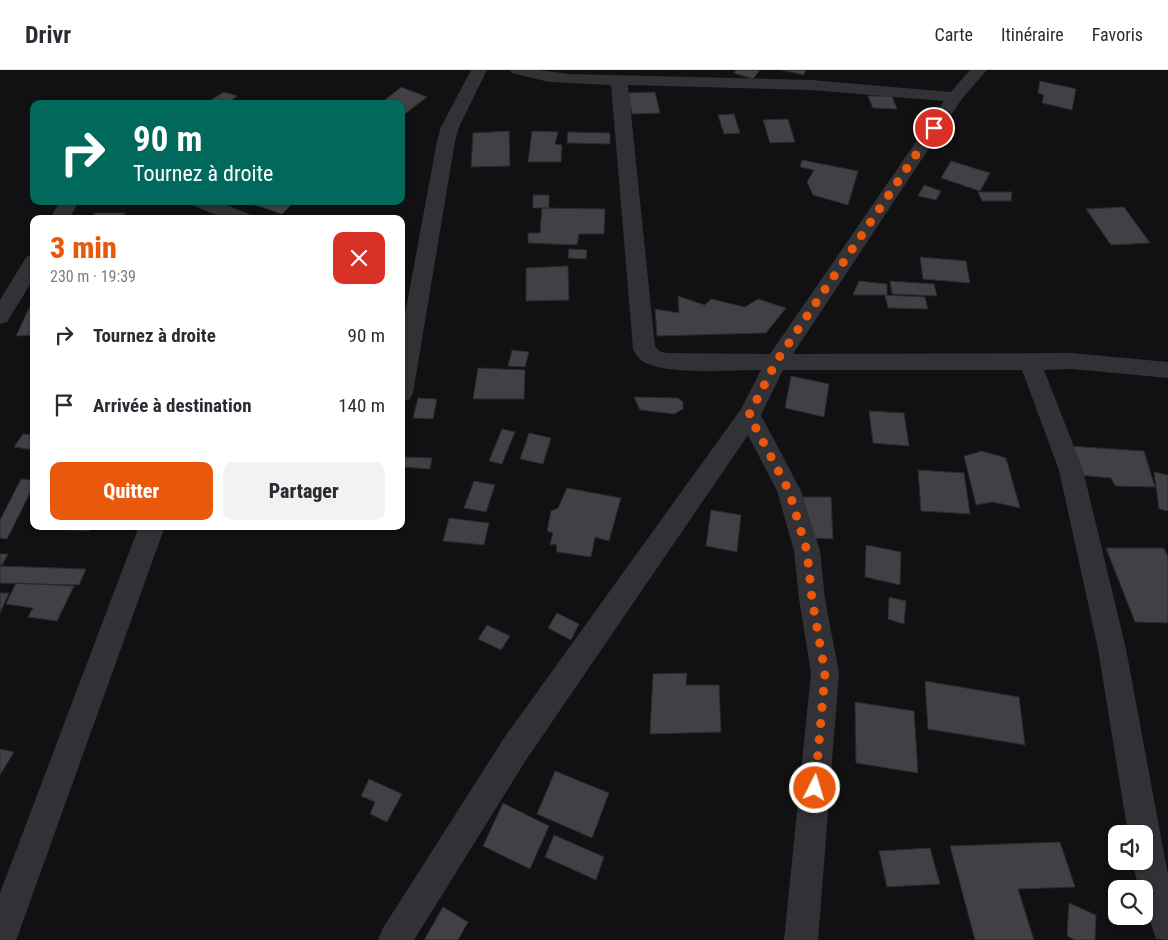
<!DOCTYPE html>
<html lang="fr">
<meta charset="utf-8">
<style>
:root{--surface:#fff;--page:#f2f2f3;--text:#2b2b33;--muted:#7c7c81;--line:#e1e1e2;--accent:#ea580c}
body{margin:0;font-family:"Roboto Condensed",sans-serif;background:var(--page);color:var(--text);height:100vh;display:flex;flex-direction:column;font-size:19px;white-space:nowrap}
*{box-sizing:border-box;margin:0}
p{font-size:16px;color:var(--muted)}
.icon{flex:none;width:28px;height:28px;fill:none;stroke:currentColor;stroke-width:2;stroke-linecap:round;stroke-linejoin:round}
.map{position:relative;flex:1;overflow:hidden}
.panel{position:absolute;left:30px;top:145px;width:375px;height:315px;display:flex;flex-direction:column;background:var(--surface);border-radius:10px;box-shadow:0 1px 4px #0004}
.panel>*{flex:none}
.hud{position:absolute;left:30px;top:30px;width:375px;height:105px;border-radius:10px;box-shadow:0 1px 4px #0004;background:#00695c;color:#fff;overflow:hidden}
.buttons{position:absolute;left:1108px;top:755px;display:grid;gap:10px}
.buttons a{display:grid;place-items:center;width:45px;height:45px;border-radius:10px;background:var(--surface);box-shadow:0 1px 4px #0004;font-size:25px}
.pin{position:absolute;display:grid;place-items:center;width:42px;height:42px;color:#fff;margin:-21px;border:2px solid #fff;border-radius:50%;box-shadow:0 1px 5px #0007}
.me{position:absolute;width:55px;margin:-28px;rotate:5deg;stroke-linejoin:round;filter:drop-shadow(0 0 4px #0008)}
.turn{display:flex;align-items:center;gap:18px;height:105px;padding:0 20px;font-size:22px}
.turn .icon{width:65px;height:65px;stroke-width:2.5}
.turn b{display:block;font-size:35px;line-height:42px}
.round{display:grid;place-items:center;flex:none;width:52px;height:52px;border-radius:10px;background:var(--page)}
.overview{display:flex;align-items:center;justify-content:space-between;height:85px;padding:0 20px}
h1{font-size:30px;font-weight:800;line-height:38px;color:var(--accent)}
.cta{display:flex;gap:10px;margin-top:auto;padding:10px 20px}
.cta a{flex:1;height:58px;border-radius:10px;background:var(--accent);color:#fff;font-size:20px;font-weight:800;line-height:58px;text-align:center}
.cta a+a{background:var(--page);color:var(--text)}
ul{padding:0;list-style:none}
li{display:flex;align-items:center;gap:15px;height:70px;padding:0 20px}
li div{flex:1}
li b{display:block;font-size:19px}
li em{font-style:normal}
header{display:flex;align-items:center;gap:30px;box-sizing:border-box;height:70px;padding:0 25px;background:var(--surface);border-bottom:1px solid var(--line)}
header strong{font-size:24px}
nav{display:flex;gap:28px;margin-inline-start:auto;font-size:18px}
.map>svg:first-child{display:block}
</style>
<header>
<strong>Drivr</strong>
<nav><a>Carte</a><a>Itinéraire</a><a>Favoris</a></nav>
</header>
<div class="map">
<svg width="1168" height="870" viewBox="0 0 1168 870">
<rect width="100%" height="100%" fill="#111012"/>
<!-- building -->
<path fill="#404045" stroke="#2b2b2e" d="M736,0H760L753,9L734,3Z
M781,0H806L804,5Z
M1040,11L1076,19L1072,40L1042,33L1044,25L1038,23Z
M401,17L427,27L401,47V34H380Z
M224,22L237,26L227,34L211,30Z
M655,22L660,43L632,44L628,23Z
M868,26H892L897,39L873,38Z
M734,44L740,63L724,64L718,45Z
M788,49L795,72L770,73L763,50Z
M509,61L510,96L471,97L473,63Z
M532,61L558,62L555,74L562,75L561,92H528Z
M568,62L610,63V74L567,73Z
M802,90L858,101L848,135L813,125L807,112L814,100L800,97Z
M951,91L990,103L980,121L941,108Z
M924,115L941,121L936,130L918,126Z
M978,122H1012L1011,131H982Z
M533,125H549V138H533Z
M243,131H295L282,144Z
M1124,137L1150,173L1111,175L1086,139Z
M542,138L605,139L604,164H579L577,175L528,173V163H540Z
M95,143H125L122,149H91Z
M569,179L587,180L586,189L568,188Z
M920,187L966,191L970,213L923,209Z
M568,196L569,230L526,231V198Z
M859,211L887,214V225H853Z
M890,211L934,214L937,226L892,224Z
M885,225L925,227L928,239L888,238Z
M678,226L705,235L711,229L745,237L758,229L786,238L766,263L657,266L655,239L679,243Z
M30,236H34V265L16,266Z
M512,280L529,282L525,297L508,296Z
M478,298L525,300L524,329H473Z
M791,306L829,314L824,347L785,338Z
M634,327L678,328L683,332V339L674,344L640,340Z
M418,328L437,329L433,349L413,348Z
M869,341L904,343L909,376L873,373Z
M502,359L515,362L502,394L489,391Z
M529,363L551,368L543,394L520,389Z
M23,364L34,365V380L14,377Z
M1067,376L1144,381L1155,417L1115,416L1111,408L1066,404Z
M982,381L1006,388L1020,438L993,432L976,435L964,386Z
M405,387L432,388L430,399L403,397Z
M918,400L964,403L970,444L921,441Z
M1154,402L1168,405V441L1159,439Z
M21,409L34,410V415L7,469L0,468V450Z
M474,411L495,415L486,442L464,438Z
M567,418L621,428L609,471L595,467L591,487L557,482L556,474L550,475L553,463L547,461L551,441L558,438Z
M796,427H831L833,469L795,467Z
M711,440L741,445L737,482L706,476Z
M449,448L489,453L484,475L443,471Z
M49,456H91L89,461L48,459Z
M866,475L901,482L900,515L865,507Z
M1106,478H1164L1168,487V553L1135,552Z
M0,484H8L2,495H0Z
M0,496L86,499L79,515L0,513Z
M16,513L74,516L57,551L28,547L33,538L6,534Z
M0,523H9L0,543Z
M889,527L906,531L904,554L888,549Z
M557,543L579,554L571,570L548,558Z
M487,555L510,566L501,580L478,569Z
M687,603L686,615H719L721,662L650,664L653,604Z
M925,611L1019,627L1025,675L928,659Z
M855,632L914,641L918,703L856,693Z
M0,679L14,682L0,705Z
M555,701L609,723L592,768L537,744Z
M369,709L402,724L387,752L370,744L375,732L361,726Z
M503,733L549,756L530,799L483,776Z
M554,765L604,787L596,810L545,787Z
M1060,772L1075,817L1018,819L1034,870H975L950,776Z
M930,778L940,814L887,817L879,781Z
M1069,833L1096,845L1095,870H1075L1067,866Z
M443,837L468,852L458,870H424Z"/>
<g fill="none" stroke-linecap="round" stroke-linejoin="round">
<!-- street -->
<path fill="#323236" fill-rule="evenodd" d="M471,0H487L459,57L455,71L413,323L410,329L402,332L401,266L437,71L441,57Z
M510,0H539L570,4L811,10L951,22L970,0H987L961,30L793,284L1072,283L1168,292V308L1072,299L1044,300L1083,400L1126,579L1168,805V870L1156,869L1144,833V819H1139L1132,791H1144V764H1128L1098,579L1059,400L1022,300H783L761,345L801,421L820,481L825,529L839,603L818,870H784L811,603L799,529L794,481L777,421L748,365L526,690L414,870H378L383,858L504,668L741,339L761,300C731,300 671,305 646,293C640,291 636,284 633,279L611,15L549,12L512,3ZM628,15L811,20L944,31L770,284L667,283L659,281L655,276Z
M60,131H79L69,149H50Z
M190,131H217L251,145L253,149H226L192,135Z
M34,184V208L7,252L0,254V230L27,186Z
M139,456H165L17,868L16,870H0V823Z"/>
</g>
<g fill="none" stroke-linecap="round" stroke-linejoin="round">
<!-- route -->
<path stroke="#ea580c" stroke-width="9" stroke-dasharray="0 16.2" d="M815,718L825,603L812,529L807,481L789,421L749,345L776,292L934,58"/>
</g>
</svg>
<div class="buttons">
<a><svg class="icon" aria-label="sound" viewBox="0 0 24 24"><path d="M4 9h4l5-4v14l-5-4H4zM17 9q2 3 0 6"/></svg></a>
<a><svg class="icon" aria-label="search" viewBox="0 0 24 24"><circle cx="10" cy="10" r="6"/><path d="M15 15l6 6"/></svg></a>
</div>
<div class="pin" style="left:934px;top:58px;background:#d93025"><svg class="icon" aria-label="arrive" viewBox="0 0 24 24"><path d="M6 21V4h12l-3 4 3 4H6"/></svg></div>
<svg class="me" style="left:815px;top:718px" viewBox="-20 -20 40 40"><circle r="17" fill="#ea580c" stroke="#fff" stroke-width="3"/><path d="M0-11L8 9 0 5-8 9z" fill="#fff"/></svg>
<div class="hud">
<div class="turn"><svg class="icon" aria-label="right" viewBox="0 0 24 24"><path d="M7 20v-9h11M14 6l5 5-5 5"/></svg><div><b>90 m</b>Tournez à droite</div></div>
</div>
<section class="panel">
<div class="overview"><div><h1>3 min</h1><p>230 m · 19:39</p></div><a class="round" style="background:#d93025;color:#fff"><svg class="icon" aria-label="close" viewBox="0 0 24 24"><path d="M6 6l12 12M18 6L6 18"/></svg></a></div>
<ul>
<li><svg class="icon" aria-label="right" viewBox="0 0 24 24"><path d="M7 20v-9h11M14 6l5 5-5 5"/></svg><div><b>Tournez à droite</b></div><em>90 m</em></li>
<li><svg class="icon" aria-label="arrive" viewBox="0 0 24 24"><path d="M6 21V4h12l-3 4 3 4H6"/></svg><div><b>Arrivée à destination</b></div><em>140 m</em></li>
</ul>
<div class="cta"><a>Quitter</a><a>Partager</a></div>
</section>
</div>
